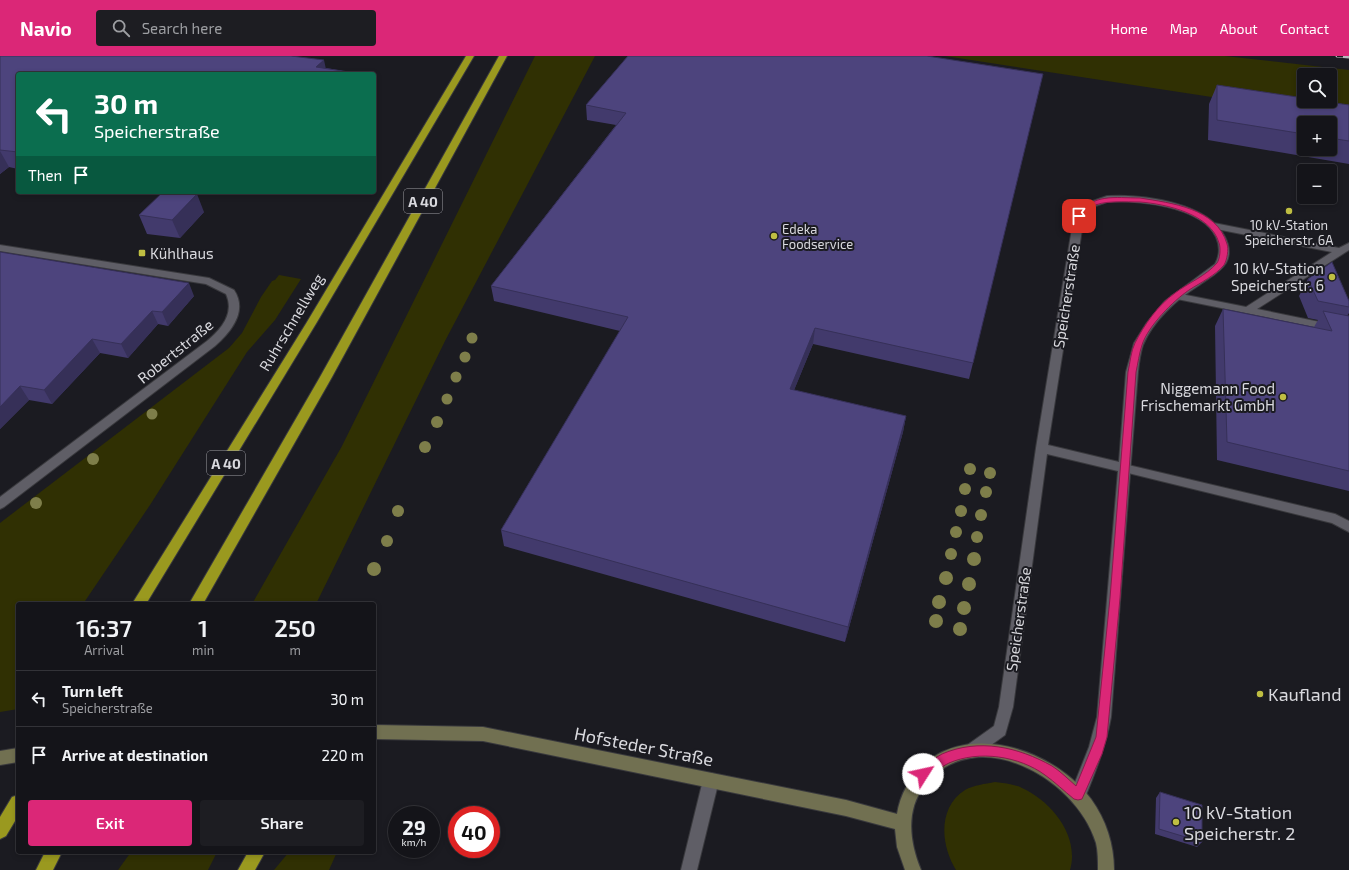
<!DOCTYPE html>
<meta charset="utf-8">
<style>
:root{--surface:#141419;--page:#1d1d22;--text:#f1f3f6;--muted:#9d9ea2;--line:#333338;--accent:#db2777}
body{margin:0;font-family:"Exo 2",sans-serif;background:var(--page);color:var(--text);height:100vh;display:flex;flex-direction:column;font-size:15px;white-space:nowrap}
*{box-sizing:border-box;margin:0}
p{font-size:13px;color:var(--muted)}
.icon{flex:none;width:22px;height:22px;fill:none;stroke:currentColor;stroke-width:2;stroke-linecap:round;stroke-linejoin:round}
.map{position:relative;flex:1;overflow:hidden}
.sheet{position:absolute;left:16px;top:546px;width:360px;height:252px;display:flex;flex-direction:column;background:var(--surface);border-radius:4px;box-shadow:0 2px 6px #0003,0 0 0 1px var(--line)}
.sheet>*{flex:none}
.top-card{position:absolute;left:16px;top:16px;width:360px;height:122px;border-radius:4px;box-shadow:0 2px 6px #0003,0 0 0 1px var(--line);background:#0b6e4f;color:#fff;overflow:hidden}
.tools{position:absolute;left:1297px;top:12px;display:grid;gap:8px}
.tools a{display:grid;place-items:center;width:40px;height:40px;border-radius:4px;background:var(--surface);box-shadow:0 2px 6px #0003,0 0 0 1px var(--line);font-size:20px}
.speed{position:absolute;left:388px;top:750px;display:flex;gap:8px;font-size:20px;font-weight:700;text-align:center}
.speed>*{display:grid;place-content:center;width:52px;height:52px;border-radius:50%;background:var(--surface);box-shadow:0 2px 6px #0003,0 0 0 1px var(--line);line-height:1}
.speed small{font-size:10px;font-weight:400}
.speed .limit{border:6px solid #d22;background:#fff;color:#111}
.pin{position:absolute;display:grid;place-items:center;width:34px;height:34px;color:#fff;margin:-17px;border-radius:8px;box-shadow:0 2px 6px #0006}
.me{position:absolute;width:44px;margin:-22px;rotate:55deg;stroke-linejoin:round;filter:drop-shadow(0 0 3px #0008)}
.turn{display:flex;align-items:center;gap:14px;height:84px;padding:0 12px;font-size:18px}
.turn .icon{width:52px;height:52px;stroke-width:2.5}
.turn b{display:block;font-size:28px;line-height:34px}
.then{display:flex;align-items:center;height:38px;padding:0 12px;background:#0003;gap:8px;font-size:15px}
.eta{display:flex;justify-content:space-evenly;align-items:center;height:68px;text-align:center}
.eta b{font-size:24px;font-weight:600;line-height:28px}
.primary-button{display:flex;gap:8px;margin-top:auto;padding:8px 12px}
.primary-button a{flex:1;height:46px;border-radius:4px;background:var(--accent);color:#fff;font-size:16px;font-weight:600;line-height:46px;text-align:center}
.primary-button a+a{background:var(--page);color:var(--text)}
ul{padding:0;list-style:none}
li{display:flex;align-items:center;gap:12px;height:56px;padding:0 12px;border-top:1px solid var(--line)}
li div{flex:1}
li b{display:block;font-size:15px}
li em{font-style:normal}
header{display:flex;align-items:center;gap:24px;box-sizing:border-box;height:56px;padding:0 20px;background:var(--accent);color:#fff}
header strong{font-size:19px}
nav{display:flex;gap:22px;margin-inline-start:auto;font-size:14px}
.search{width:280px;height:36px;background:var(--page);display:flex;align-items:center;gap:10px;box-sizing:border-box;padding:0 14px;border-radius:4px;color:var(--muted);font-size:15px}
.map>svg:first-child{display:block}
</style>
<header>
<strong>Navio</strong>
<div class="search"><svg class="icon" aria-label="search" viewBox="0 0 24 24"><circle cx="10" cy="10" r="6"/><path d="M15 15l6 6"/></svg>Search here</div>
<nav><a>Home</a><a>Map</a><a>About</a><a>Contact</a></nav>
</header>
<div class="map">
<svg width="1349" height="814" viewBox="0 0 1349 814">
<rect width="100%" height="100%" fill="#1b1b21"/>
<!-- green -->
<path fill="#303003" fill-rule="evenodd" d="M535,0H595L445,285L316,548H252L342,390Z
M945,0H1225L1349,14V62ZM1304,19H1330V45H1304Z
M279,219L301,223L275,264L247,296L150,449L83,548H18V653L0,656V467L229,292L242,277L261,241L272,225L275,224Z
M995,726C1004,727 1014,728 1022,732C1051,745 1080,780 1070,814H956C941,790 937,752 965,734C974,729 985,728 995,726Z
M131,796H217L208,814H118Z
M289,796H337L329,814H274Z"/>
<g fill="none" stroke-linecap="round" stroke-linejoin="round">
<defs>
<path id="lane" d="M1214,167L1339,192L1349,187V194L1257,253L1349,272V278L1172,242L1171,240L1176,237L1246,251L1332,196L1211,172L1209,170Z
M1124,408L1335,458L1349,465V476L1332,467L1120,415L1118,412L1120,409Z
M711,717L716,719L719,724L697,814H681L703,724L706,719Z"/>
<path id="street" d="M1107,140C1142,138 1208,146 1225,181C1229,189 1231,198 1226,207C1220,217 1207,223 1198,230C1176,244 1153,265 1143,289C1140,298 1139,307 1138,316L1111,661C1106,690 1095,717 1084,744L1078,746L1072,744L1070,739L1089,691L1097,661L1118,415L1047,398L1013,651L1005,679L976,700L971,702L966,700L963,695L966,690L994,670L999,651L1036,392L1074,160L1087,147ZM1107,146C1138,144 1201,150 1216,181C1220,190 1220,199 1215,208L1165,245L1146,268L1134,287L1126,316L1119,406L1048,389L1084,161L1093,151Z
M0,189L209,222L234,234C248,255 231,276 215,290L4,451L0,453V441L207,285C221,273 235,258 226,238L206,228L0,195Z"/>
<path id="secondary" d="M374,669L483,671L846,744L897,758C900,739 910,721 924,708C973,665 1056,696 1091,743C1106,764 1114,788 1114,814H1098C1098,805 1098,795 1096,787C1076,721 975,665 924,730C905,756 910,787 921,814H905L897,791L895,773L846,760L483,685L374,683Z
M18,692V706L0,709V695Z"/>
<path id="highway" d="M466,0H474L317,266L146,548H132L307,266Z
M499,0H507L332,321L203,548H189L320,321Z
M18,739V760L6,780L0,783V761L12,741Z
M45,796H62L53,814H36Z
M248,796H265L255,814H238Z"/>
</defs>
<!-- lane casing -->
<use href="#lane" stroke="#39393d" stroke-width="2"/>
<!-- street casing -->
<use href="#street" stroke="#39393d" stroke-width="2"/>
<!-- secondary casing -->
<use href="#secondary" stroke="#39393d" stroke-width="2"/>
<!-- highway casing -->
<use href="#highway" stroke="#39393d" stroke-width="2"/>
<!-- lane -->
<use href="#lane" fill="#5f5e66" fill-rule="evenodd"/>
<!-- street -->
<use href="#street" fill="#5f5e66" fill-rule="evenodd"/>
<!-- secondary -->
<use href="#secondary" fill="#717051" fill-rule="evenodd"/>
<!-- highway -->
<use href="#highway" fill="#9a991f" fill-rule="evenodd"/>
<defs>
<path id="rail" d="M1337,0L1349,1"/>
</defs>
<!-- rail casing -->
<use href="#rail" stroke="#b8b8bd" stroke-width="3"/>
<!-- rail -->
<use href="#rail" stroke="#1b1b21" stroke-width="2" stroke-dasharray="6" stroke-linecap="butt"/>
</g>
<!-- trees -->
<g fill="#7e7e4a">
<circle cx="472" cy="282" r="5.5"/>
<circle cx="465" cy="301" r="5.5"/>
<circle cx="456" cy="321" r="5.5"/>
<circle cx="447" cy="343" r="5.5"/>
<circle cx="152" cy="358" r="5.5"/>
<circle cx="437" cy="366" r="6"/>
<circle cx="425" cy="391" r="6"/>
<circle cx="93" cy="403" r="6"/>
<circle cx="970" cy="413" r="6"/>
<circle cx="990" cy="417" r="6"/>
<circle cx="965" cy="433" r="6"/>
<circle cx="986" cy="436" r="6"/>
<circle cx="36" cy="447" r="6"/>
<circle cx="398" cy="455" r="6"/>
<circle cx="961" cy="455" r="6"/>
<circle cx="981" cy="459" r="6"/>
<circle cx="956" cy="476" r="6"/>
<circle cx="977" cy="481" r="6"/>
<circle cx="387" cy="485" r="6"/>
<circle cx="951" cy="498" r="6"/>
<circle cx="974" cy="503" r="7"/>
<circle cx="374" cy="513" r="7"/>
<circle cx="946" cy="522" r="7"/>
<circle cx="969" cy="528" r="7"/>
<circle cx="939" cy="546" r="7"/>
<circle cx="964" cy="552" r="7"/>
<circle cx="936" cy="565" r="7"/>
<circle cx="960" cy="573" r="7"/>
</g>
<!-- wall -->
<path fill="#423a6c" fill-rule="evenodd" d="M0,0L326,12L349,16L350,18H18V113L9,111L0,118Z
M628,0L973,307L969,323L813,288L794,334L906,360L903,376L845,586L504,490L501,474L620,275L494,245L491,230L616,69L587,64L586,49Z
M1217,29L1349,49V108L1208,84L1209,48ZM1304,67H1330V93H1304Z
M204,156L180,182L147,178L139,159Z
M0,196L194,240L168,270L158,268L128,302L100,297L52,348L29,344L0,373Z
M1308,223L1349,245V257L1347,260H1349V435L1217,404L1215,270L1223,253L1314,271L1318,264L1308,262L1299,240Z
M1160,736L1202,786L1197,791L1155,778L1156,742Z"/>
<!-- shaded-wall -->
<path fill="#363058" d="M324,4L327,18L316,11Z
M0,95L9,111L0,118Z
M197,138L204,156L180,182L172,164Z
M189,227L194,240L168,270L162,256Z
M152,255L158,268L128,302L121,288Z
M815,272L813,288L788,349L790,333Z
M92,283L100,297L52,348L44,334Z
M20,330L29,344L0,373V351Z
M906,360L903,376L845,586L848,571Z"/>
<!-- building -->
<path fill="#4d447d" stroke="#363058" d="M0,0H291L324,4L316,11L349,16L347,18H18V96L0,94Z
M628,0H927L1043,18L973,307L815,272L790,333L906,360L848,571L501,474L628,261L491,230L626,57L586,49Z
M1217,29L1304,42V45H1322L1349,49V85L1330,82V67H1304V78L1217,64Z
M163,136H182L197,138L172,164L139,159Z
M0,196L189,227L162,256L152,255L121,288L92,283L44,334L20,330L0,351Z
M1332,206L1349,245V251L1318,245L1308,223Z
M1223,253L1332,275L1323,255L1349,260V415L1227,386Z
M1160,736L1202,749V786L1159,773Z"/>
<!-- route -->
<path fill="#db2777" stroke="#8e194d" d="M1140,142C1171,147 1217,152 1227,188C1229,193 1227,204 1224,209C1216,219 1200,227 1189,234C1173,245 1148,270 1142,289C1139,298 1138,307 1136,316L1120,542L1107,681L1102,698L1082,743L1078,744L1074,743C1064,735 1055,726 1045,719C1019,700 979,694 949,707C940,711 933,720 923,723L919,722L918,718L919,714C927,709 934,702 942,698C979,682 1018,691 1052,710C1060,715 1068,723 1076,730L1096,681L1110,542L1128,316C1130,307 1131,295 1135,287C1144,269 1158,249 1175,237C1188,227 1206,220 1217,207C1220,203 1221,192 1219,187C1211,158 1166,148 1140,146C1128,146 1101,144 1092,151C1088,154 1085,158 1081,162H1076L1075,160C1094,137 1114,142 1140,142Z"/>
<!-- markers -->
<g fill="#bfbe42" stroke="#1b1b21" stroke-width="1.5">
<circle cx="1289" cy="155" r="4"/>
<circle cx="774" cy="180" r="4"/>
<rect x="138" y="193" width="8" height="8" rx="2"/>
<circle cx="1332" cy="221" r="4"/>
<circle cx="1283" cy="341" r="4"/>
<circle cx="1260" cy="638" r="4"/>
<circle cx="1176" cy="766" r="4"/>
</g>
<g text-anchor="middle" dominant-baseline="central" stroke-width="4" stroke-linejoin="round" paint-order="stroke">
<!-- far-poi labels -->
<g font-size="13" fill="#d9d9de" stroke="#1b1b21">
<text x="1289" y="169">10 kV-Station<tspan x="1289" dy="15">Speicherstr. 6A</tspan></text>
<text x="782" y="173" text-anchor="start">Edeka<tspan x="782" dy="15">Foodservice</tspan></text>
</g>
<!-- shield labels -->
<g fill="#1b1b21" stroke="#a0a0a5" stroke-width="1">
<rect x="404" y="133" width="38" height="24" rx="3"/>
<rect x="207" y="395" width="38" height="24" rx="3"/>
</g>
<g font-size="14" font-weight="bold" fill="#d9d9de">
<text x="423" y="145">A 40</text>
<text x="226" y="407">A 40</text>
</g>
<!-- poi labels -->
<g font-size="15" fill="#d9d9de" stroke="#1b1b21" text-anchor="end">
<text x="150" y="197" text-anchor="start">Kühlhaus</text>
<text x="1324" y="212">10 kV-Station<tspan x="1324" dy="17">Speicherstr. 6</tspan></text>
<text x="1275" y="332">Niggemann Food<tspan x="1275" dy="17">Frischemarkt GmbH</tspan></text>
</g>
<!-- street labels -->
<g font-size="15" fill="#d9d9de" stroke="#1b1b21">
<text transform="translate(1066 240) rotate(-81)">Speicherstraße</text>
<text transform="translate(291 266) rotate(-59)">Ruhrschnellweg</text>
<text transform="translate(175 295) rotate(-39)">Robertstraße</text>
<text transform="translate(1018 563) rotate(-82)">Speicherstraße</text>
</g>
<!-- near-poi labels -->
<g font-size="18" fill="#d9d9de" stroke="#1b1b21" text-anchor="start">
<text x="1268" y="638">Kaufland</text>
<text x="1184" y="756">10 kV-Station<tspan x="1184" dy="21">Speicherstr. 2</tspan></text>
</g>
<!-- near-street labels -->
<g font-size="18" fill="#d9d9de" stroke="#1b1b21">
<text transform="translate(644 690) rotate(11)">Hofsteder Straße</text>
</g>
</g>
</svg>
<div class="tools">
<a><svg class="icon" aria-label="search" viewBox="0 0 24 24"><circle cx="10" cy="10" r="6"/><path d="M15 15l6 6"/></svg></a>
<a>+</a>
<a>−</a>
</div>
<div class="speed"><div>29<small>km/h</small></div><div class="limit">40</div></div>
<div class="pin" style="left:1079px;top:160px;background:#d93025"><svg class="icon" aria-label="arrive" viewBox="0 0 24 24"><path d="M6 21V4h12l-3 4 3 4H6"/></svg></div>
<svg class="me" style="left:923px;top:718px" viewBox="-20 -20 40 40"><circle r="19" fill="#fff"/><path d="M0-13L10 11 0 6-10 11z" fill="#db2777"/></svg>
<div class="top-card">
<div class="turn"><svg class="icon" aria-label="left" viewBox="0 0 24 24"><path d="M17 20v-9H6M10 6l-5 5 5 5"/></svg><div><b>30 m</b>Speicherstraße</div></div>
<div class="then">Then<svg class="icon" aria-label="arrive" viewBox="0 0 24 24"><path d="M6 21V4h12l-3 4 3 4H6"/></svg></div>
</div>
<section class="sheet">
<div class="eta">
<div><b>16:37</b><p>Arrival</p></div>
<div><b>1</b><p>min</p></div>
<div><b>250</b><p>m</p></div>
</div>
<ul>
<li><svg class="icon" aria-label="left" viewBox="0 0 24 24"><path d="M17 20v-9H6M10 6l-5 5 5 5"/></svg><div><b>Turn left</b><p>Speicherstraße</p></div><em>30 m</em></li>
<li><svg class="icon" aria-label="arrive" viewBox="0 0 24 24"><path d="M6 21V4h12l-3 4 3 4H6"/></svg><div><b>Arrive at destination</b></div><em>220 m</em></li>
</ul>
<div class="primary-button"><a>Exit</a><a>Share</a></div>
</section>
</div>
